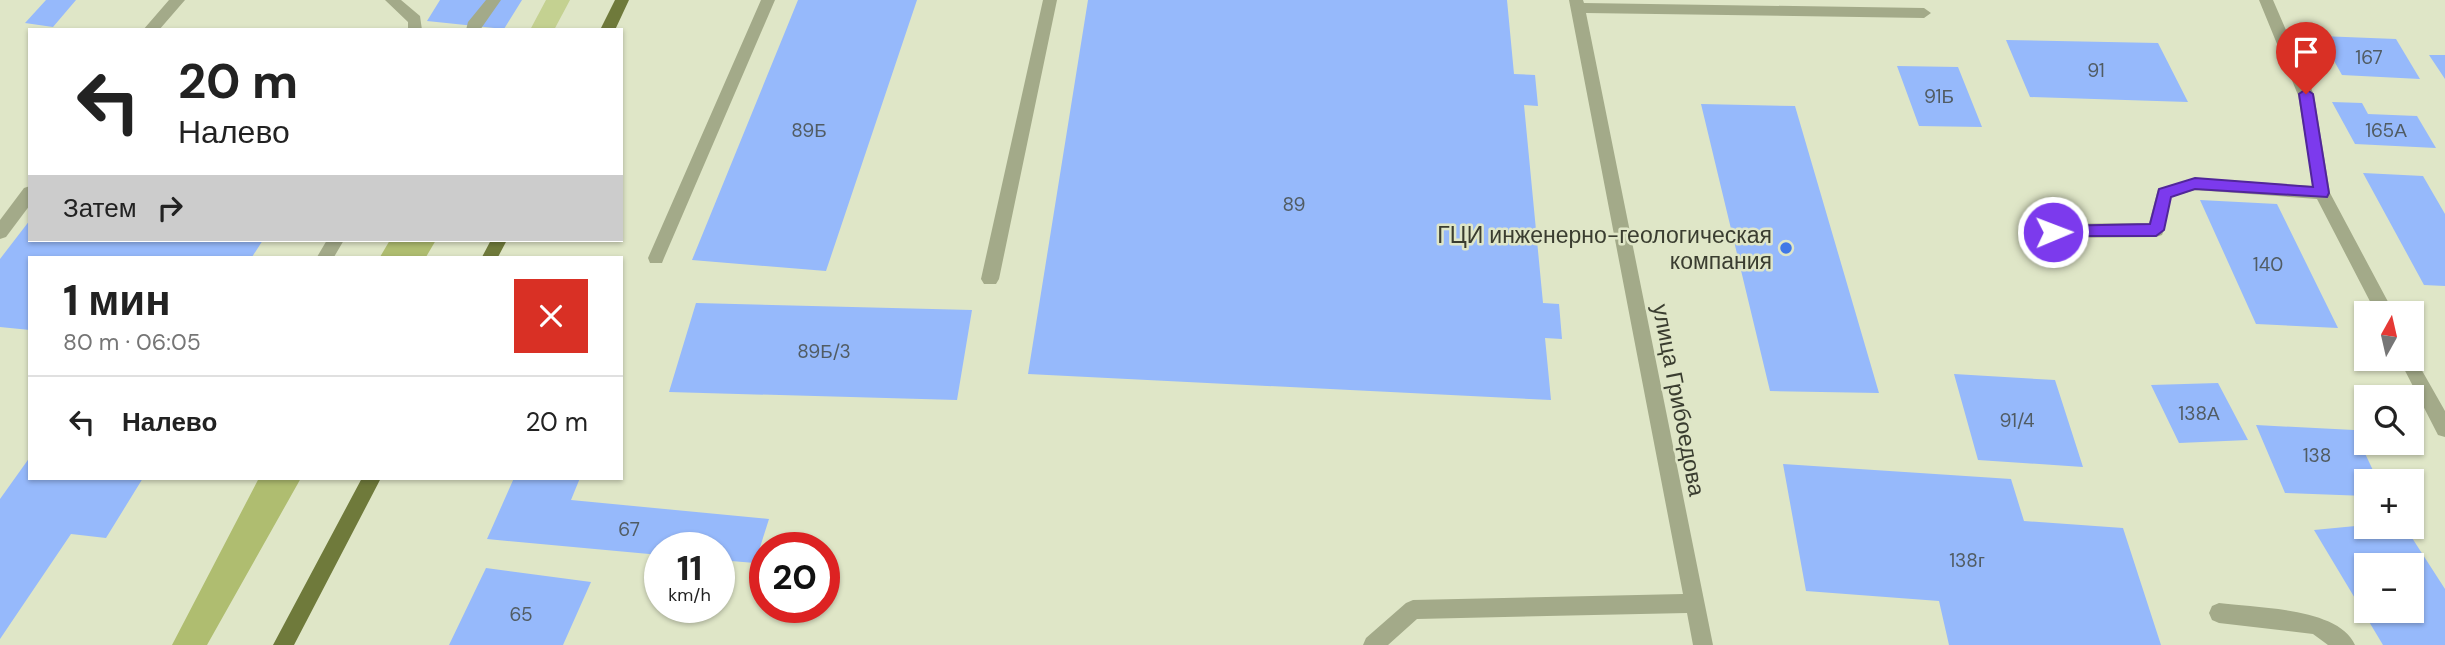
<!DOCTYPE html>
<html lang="ru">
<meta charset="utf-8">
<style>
:root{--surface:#fff;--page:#f6f6f6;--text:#222;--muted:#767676;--line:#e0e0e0}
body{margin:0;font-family:"DM Sans",sans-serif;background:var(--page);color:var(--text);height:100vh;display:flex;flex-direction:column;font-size:26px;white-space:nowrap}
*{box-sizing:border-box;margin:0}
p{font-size:23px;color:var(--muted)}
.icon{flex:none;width:38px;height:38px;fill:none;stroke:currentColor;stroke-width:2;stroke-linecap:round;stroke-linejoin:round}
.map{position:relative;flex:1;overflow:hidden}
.sheet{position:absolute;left:28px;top:256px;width:595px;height:224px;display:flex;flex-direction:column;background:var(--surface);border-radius:0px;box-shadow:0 2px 5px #0004}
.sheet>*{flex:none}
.hud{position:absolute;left:28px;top:28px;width:595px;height:214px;border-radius:0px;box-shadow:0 2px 5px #0004;background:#fff;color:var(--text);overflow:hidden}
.needle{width:46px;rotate:8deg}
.controls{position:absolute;left:2354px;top:301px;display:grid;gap:14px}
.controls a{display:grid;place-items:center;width:70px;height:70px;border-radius:0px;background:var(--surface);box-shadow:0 2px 5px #0004;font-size:35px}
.speed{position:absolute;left:644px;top:532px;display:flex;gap:14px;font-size:35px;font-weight:700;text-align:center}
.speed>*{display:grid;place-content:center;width:91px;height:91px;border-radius:50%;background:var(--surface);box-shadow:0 2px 5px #0004;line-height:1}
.speed small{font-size:18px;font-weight:400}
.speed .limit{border:10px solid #d22;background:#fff;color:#111}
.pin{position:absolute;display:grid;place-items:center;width:60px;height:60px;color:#fff;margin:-72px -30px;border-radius:50% 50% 50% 0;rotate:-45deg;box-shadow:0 0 7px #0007}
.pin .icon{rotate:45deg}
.me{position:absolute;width:77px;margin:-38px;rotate:89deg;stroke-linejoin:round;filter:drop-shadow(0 0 5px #0008)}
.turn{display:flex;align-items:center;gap:24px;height:147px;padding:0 35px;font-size:32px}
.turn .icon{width:91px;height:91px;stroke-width:2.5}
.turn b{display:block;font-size:49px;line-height:60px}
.then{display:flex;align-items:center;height:66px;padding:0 35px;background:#0003;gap:14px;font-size:26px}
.round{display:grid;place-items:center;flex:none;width:74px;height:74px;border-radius:0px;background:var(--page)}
.head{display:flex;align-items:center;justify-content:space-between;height:119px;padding:0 35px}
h1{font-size:42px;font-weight:800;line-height:52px}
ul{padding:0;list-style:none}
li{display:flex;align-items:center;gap:21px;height:91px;padding:0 35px;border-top:2px solid var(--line)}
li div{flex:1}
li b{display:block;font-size:26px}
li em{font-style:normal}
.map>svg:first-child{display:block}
</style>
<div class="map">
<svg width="2445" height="645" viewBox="0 0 2445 645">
<rect width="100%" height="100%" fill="#dfe6c7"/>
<!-- green -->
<path fill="#c4d191" d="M546,0H570L554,30H530Z"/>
<!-- forest -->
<path fill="#afbd70" d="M390,240H436L426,257H380Z
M259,478H301L207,645H172Z"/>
<!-- building -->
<path fill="#96b9fb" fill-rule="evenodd" d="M46,0H76L53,27L25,23Z
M440,0H522L504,29L427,21Z
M798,0H917L826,271L692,260Z
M1088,0H1507L1514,74L1535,75L1538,106L1524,105L1543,303L1559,304L1562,339L1545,338L1551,400L1028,374Z
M2320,36L2396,39L2420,79L2342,75Z
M2006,40L2158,43L2188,102L2030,97Z
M2429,55H2445V79Z
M1897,66L1958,67L1982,127L1919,126Z
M2332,102L2362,103L2368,114L2417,116L2436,148L2355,144Z
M1701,104L1795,106L1879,393L1770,391Z
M2363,173L2423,176L2445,214V286L2424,285Z
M2200,200L2277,204L2338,328L2256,324Z
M30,220V240H263L252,257H30V330L0,327V259Z
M696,303L972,310L957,400L669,392Z
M1954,374L2055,380L2083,467L1978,460Z
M2218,383L2248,440L2179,443L2151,385Z
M2256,425L2354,430L2378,481H2366V496L2285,493Z
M30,457V478H143L106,538L71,534L0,639V499Z
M1783,464L2011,479L2024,521L2123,528L2161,645H1949L1939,601L1806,591Z
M514,478H580L571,500L769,519L755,563L719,560V548H660V555L487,539Z
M2366,525L2405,527L2445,589V645H2383L2314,530ZM2366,565H2412V611H2366Z
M486,568L591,582L563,645H449Z"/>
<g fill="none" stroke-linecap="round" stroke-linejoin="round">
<!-- minor -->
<path fill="#a3aa89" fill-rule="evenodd" d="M169,0H185L159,30H143Z
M385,0H401L420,16L422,30H408V22Z
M486,0H501L480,30H466L468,22Z
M761,0H775L664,258L662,263H650L648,258Z
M1043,0H1057L999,279L996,284H984L981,279Z
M1569,0H1583L1584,3L1924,8L1931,13L1924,18L1586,13L1713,645H1693L1687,613L1417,619L1388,645H1363L1366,638L1406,603L1413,600L1683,594Z
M2259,0H2273L2314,95L2330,193L2394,313H2376L2317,199L2195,190L2171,197L2164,230L2162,235L2156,237L2054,238L2048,236L2046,231L2048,226L2054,224L2149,223L2158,189L2195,178L2313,186L2298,95Z
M30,186V205L6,237L0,239V220L24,188Z
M327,240H344L334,257H317Z
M2412,353L2445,411V437L2438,435L2399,359H2412Z
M2219,603C2255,608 2339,607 2355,645H2328L2313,634L2219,623L2212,620L2209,613L2212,606Z"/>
<!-- major -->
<path fill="#6f7a3b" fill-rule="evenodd" d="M615,0H629L615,30H600Z
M491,240H507L498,257H482Z
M362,478H381L294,645H273Z"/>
</g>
<!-- route -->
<path fill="#7c3aed" stroke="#51269a" stroke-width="2" d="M2306,89L2313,94L2329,193L2327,197L2195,189L2171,197L2164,230L2156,236H2048L2046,232L2048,227L2053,226L2150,224L2159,189L2195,178L2313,187L2299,94Z"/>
<!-- markers -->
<circle fill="#4077e7" stroke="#dfe6c7" stroke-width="2.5" cx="1786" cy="248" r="7"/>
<g text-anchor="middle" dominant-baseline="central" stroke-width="5" stroke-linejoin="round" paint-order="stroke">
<!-- number labels -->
<g font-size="19" fill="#515c63">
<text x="2369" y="57">167</text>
<text x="2096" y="70">91</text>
<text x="1939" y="96">91Б</text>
<text x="809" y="130">89Б</text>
<text x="2386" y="130">165А</text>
<text x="1294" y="204">89</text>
<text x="2268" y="264">140</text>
<text x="824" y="351">89Б/3</text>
<text x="2199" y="413">138А</text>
<text x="2017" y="420">91/4</text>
<text x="2317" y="455">138</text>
<text x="629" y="529">67</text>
<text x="1967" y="560">138г</text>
<text x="521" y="614">65</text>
</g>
<!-- poi labels -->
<g font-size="23" fill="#3a3d30" stroke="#dfe6c7" text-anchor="end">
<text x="1772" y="235">ГЦИ инженерно-геологическая<tspan x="1772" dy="26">компания</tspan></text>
</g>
<!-- street labels -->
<g font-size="23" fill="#3a3d30" stroke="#dfe6c7">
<text transform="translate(1679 400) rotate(79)">улица Грибоедова</text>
</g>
</g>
</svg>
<div class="controls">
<a><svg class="needle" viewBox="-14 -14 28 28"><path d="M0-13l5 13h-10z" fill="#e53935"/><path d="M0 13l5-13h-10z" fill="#767676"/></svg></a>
<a><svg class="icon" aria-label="search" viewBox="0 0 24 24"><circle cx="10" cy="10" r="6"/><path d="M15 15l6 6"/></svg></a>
<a>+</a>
<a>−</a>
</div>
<div class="speed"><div>11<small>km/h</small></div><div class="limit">20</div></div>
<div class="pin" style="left:2306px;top:94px;background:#d93025"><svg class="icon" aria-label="arrive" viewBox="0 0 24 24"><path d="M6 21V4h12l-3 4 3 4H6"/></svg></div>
<svg class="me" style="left:2053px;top:232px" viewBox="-20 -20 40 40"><circle r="17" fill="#7c3aed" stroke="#fff" stroke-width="3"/><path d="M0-11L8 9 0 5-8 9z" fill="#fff"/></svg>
<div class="hud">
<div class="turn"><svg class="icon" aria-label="left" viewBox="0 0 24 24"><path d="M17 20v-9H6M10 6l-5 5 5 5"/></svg><div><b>20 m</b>Налево</div></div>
<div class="then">Затем<svg class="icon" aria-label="right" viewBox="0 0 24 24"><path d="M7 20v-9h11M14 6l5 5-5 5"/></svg></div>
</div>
<section class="sheet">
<div class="head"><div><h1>1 мин</h1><p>80 m · 06:05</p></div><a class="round" style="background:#d93025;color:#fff"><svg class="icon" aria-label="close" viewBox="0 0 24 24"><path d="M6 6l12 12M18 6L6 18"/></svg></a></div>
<ul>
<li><svg class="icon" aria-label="left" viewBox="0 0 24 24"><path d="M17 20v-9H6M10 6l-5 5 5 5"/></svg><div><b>Налево</b></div><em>20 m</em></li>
</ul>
</section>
</div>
